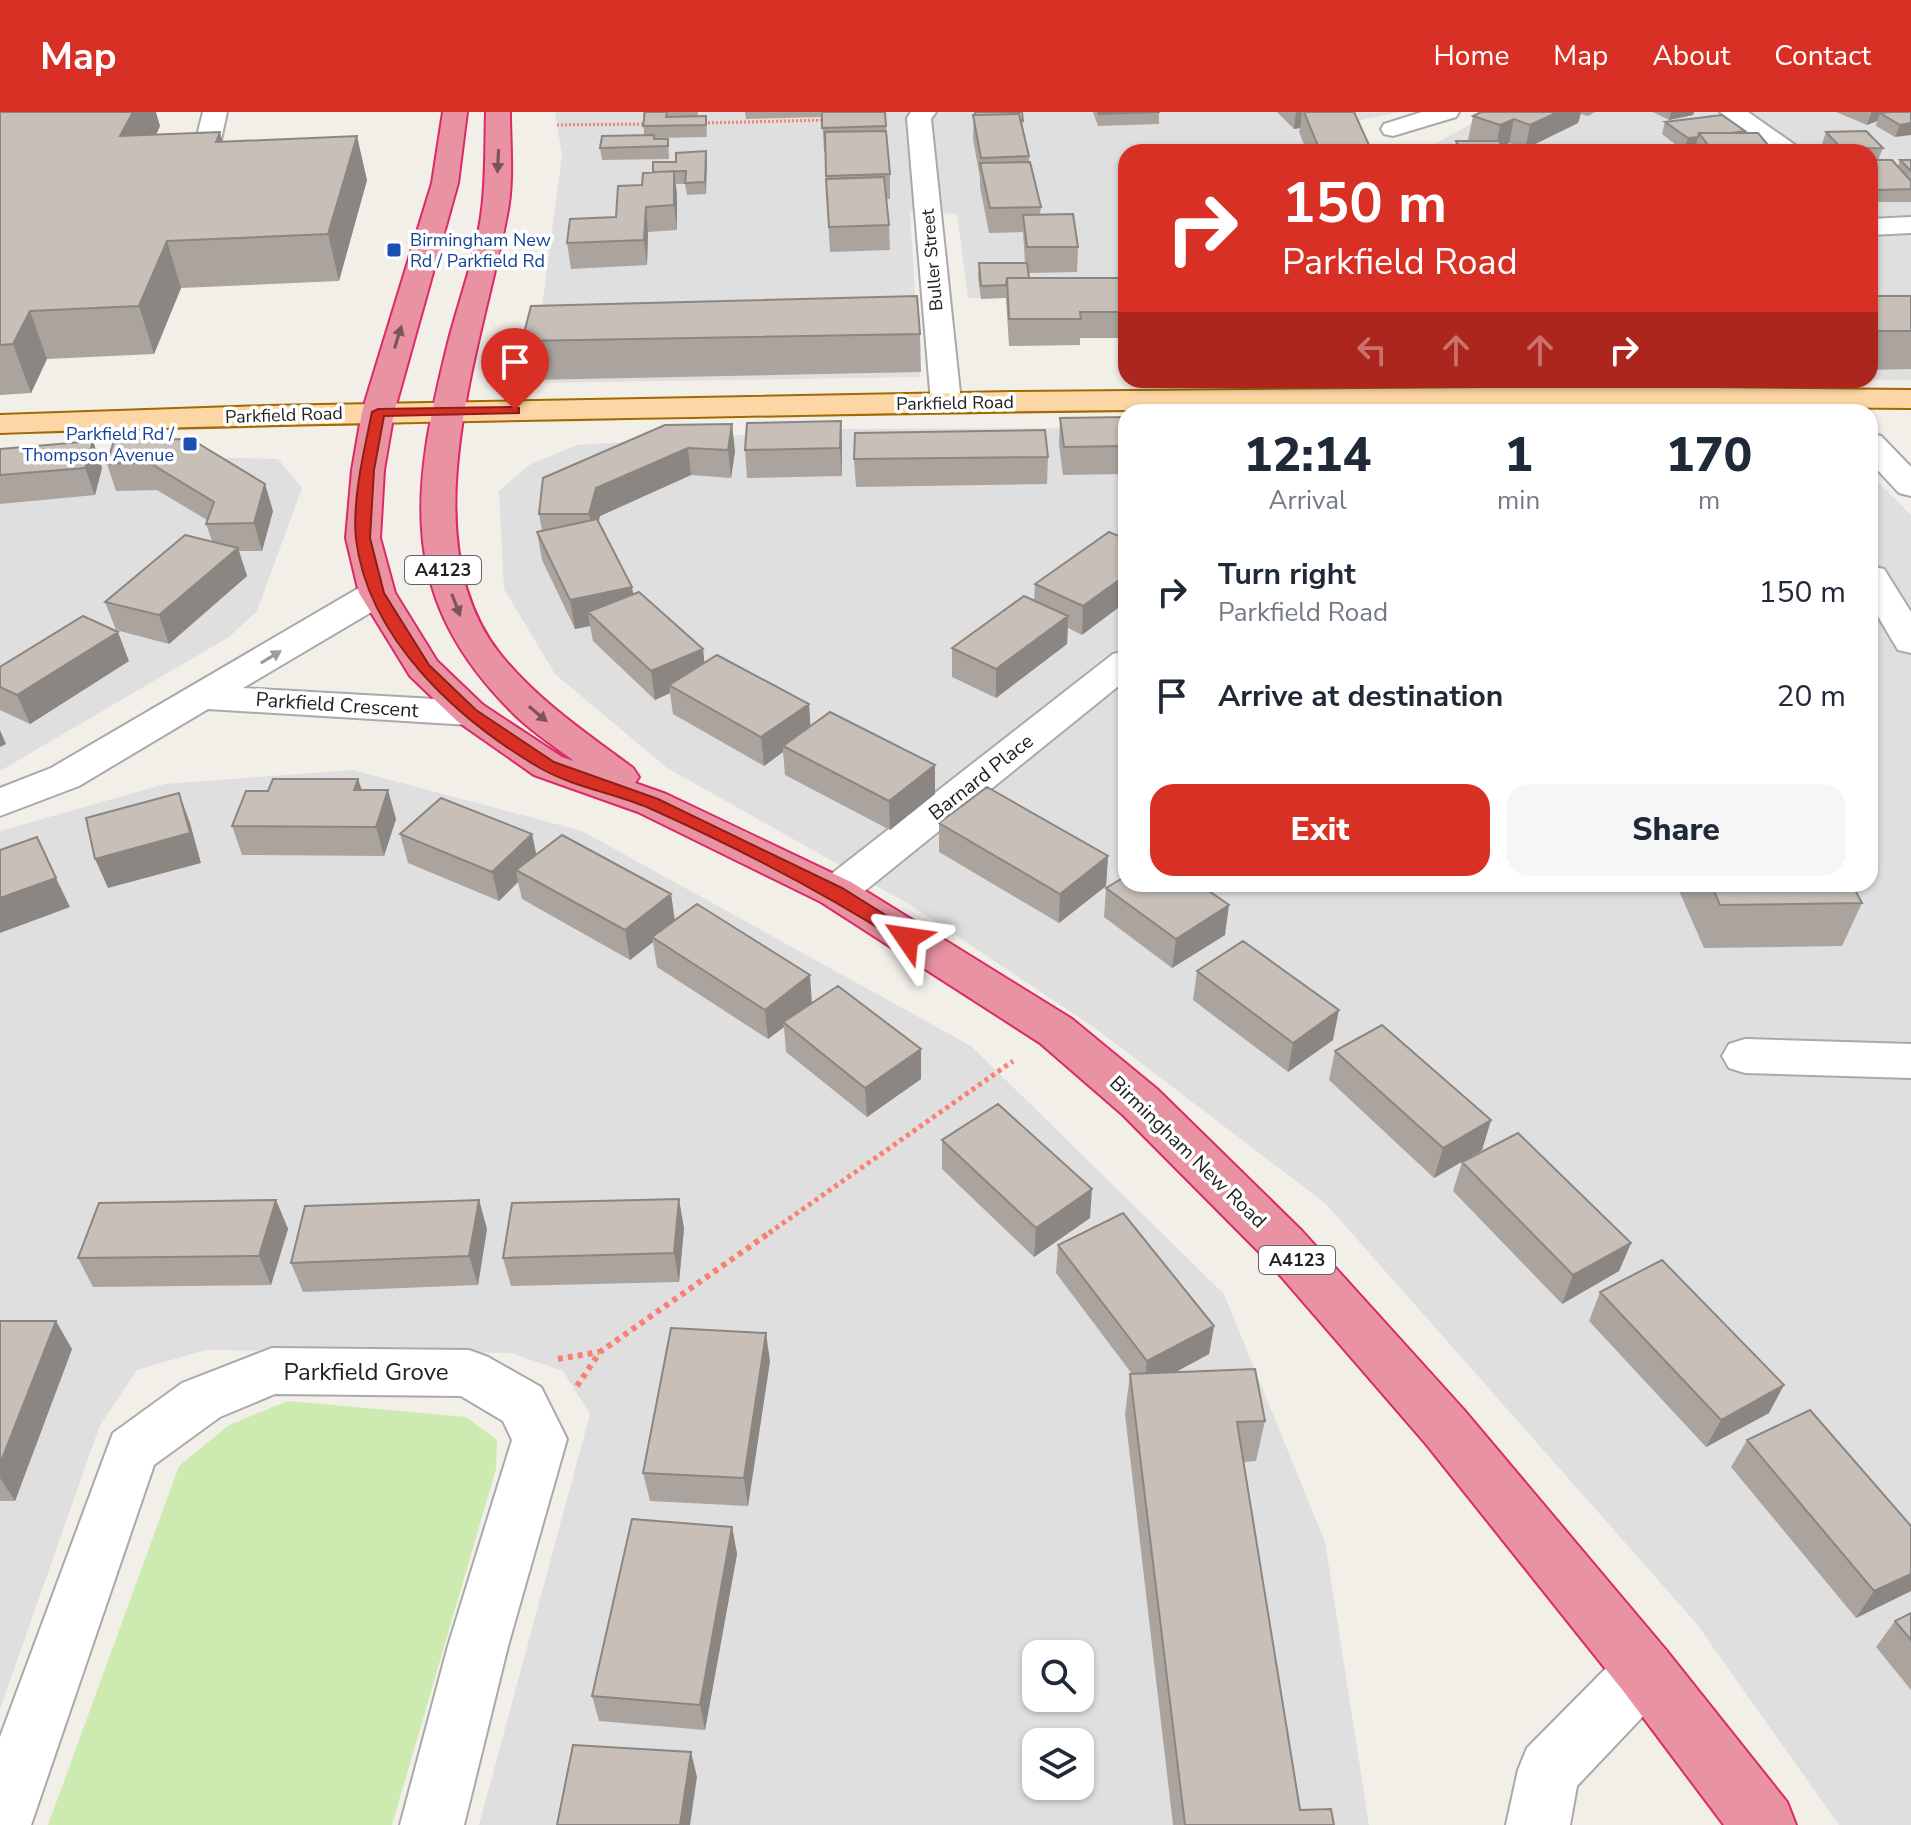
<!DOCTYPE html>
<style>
:root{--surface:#fff;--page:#f6f6f7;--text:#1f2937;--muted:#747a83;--accent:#d93025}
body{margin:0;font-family:"Nunito Sans",sans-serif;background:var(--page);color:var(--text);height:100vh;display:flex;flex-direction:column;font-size:30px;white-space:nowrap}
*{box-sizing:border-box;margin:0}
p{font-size:26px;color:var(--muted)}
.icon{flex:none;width:44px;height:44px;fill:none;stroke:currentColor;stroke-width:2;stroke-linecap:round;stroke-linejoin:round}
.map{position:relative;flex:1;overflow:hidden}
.drawer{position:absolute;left:1118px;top:292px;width:760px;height:488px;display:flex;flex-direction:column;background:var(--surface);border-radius:24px;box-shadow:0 2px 6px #0004}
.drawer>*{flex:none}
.guide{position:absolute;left:1118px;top:32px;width:760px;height:244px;border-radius:24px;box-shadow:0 2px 6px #0004;background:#d93025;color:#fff;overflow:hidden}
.controls{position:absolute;left:1022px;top:1528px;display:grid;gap:16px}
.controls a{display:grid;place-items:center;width:72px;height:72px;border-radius:16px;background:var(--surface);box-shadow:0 2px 6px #0004;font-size:40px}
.pin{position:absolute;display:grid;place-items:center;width:68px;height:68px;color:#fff;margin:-82px -34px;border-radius:50% 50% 50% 0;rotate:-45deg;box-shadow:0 0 8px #0007}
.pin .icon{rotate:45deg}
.me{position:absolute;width:88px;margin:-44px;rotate:302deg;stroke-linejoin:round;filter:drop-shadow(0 0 6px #0008)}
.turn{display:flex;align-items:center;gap:28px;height:168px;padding:0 32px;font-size:36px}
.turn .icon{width:104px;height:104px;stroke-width:2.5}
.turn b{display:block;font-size:56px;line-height:68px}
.lanes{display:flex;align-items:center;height:76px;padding:0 32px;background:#0003;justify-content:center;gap:40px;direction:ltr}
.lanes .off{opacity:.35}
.eta{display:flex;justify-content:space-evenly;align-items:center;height:136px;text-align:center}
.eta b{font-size:48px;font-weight:800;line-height:56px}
.button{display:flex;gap:16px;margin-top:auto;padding:16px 32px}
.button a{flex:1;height:92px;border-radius:24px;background:var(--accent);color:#fff;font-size:32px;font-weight:800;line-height:92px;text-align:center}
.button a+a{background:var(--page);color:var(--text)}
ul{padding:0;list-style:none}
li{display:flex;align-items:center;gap:24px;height:104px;padding:0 32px}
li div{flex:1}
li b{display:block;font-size:30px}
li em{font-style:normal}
header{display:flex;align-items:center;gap:48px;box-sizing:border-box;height:112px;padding:0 40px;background:var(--accent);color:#fff}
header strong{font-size:38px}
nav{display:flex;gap:44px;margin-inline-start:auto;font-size:28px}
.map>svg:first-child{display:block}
</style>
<header>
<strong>Map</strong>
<nav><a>Home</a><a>Map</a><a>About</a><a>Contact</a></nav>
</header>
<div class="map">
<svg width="1911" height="1713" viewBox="0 0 1911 1713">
<rect width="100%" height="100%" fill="#f2efe9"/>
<!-- residential -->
<path fill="#e0dfdf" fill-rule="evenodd" d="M555,0H1401L1356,9L1373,40H1126V185L968,186L957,102L910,99L920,265L532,271L529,268L537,232L562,43Z
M1493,0H1911V268H1870V40H1435L1436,31Z
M1126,316V772H1870V362L1911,403V1713H1839L1696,1511L1326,1092L1095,916L907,791L667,656L555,562L504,477L499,379L529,353L577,333L837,317Z
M186,345L278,347L302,376L257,499L229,525L0,659V356Z
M353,658L582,719L971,934L1224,1182L1325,1430L1369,1713H479L590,1302L563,1259L511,1241L205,1238L137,1258L100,1313L0,1597V719L165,672ZM1036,1542H1080V1586H1036ZM1036,1630H1080V1674H1036Z"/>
<!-- grass -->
<path fill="#cdebb0" d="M288,1289L466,1305L497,1328L496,1357L392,1713H48L179,1354L229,1313Z"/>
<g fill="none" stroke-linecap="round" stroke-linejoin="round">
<defs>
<path id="minor" d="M203,0H227L216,51L212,56H194L190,51Z
M911,0H936L931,7L961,290L957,297L946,299L935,297L931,290L907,6Z
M1422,0H1459L1456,5L1393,24L1384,22L1381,17L1384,12Z
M1720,0H1748L1805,40H1775Z
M1911,105V121L1870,123V107Z
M1494,268H1524L1532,285L1528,292L1517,294L1506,292Z
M1870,321L1881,324L1911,355V384L1899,381L1870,350Z
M1870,454L1884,457L1911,500V541L1898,538L1870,491Z
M377,470L390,473L395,481L390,489L243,576L470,589L483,593L489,601L483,609L470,613L208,597L79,674L0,704V676L51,656L364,473Z
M1126,539V568L851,790L836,794L821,790L815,780L821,770L1113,542Z
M1745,927L1911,932V966L1745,961L1729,956L1722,944L1729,932Z
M272,1236L469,1238L488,1245L541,1275L567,1327L508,1534L464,1713H400L448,1534L512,1328L503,1309L461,1284L275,1282L220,1305L154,1353L31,1713H0V1625L113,1321L182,1271Z
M1645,1530L1666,1538L1675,1559L1666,1580L1577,1674L1570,1713H1506L1518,1658L1527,1636L1624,1538Z"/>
<path id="major" d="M1611,275L1911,278V296C1504,292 1098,297 691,305C461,309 230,313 0,321V303L267,294L1011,280Z"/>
<path id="highway" d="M443,0H467L458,71L394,300L384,358L380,426L395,481L437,549L483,593L562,645L574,649C555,635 534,621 516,604C395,486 411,379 449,227C460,185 477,140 482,97C486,65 485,32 486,0H510C510,33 514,70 507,103C483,232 408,426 500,542C537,588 586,621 633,656L639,665L635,671L666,682L851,770L1072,907L1157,977L1302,1119L1464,1298L1666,1538L1787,1690L1796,1713H1724L1624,1580L1426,1332L1266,1147L1123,1003L1040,931L821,790L638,700L534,663L457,609L410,564L359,481L346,426L352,358L362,300L432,71Z"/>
</defs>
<!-- minor casing -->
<use href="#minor" stroke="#a9a9a9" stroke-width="4"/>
<!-- major casing -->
<use href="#major" stroke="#a06b00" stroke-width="4"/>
<!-- highway casing -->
<use href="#highway" stroke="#dc2a67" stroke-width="4"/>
<!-- path-far2 -->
<path stroke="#fa8072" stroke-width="3" stroke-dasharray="2 2" stroke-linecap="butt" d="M704,11L826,8
M557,13L650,12"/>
<!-- path-far1 -->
<path stroke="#fa8072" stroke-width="5" stroke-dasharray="4 4" stroke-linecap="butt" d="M769,1121L1013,949"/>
<!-- path -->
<path stroke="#fa8072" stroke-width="6" stroke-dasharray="5 5" stroke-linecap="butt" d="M558,1247L599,1240
M577,1274L600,1240L772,1119"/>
<!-- minor -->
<use href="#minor" fill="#fff" fill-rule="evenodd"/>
<!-- major -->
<use href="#major" fill="#fcd6a4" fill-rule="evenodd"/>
<!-- highway -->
<use href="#highway" fill="#e892a2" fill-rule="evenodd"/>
</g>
<!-- wall -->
<path fill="#aba49e" d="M0,0L160,14L156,23L223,29L367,68L339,169L181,176L154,242L47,247L31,281L0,283Z
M643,0H698V4H706L707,25L655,26L668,27L669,47L602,48L600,36L644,23Z
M745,0H885L890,62V87H886L889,113L890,138L830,140L827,92L825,40H824L822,5L746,7Z
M974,0H1022L1023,16L1029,44V50L1041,95L1040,102L1078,135L1077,160L1028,161L1029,166H1126V226H1080V233L1009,234L1006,186L981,187L978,165L979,151H1025L1023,120L989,121L980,75V66L973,27Z
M1093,0H1159V12L1098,14Z
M1277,0H1354L1369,33L1368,40H1307L1299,20L1300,16L1294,17Z
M1481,0H1595L1588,4L1581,2L1578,11L1525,37L1509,31L1503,34L1505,39L1518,40H1454L1456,29H1471L1468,28L1473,4Z
M1653,0H1694L1693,3L1669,8Z
M1836,0H1911L1895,25L1876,14L1877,9L1867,13Z
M1665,10L1744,21L1774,40H1694L1695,37L1684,39L1662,22Z
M1826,20L1883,36L1878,48H1870V40H1830L1822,32Z
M706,39V82L687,83L685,72H676L677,84V118L648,120L647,153L571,157L567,131L616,105L642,73L676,50Z
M1870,48L1898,54L1900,48H1911V90H1873L1870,86Z
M1870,184H1911V257L1870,258Z
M920,222L921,260L529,268L522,229Z
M1126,305V362L1063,363L1059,333L1060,306Z
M841,309L842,364L747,366L745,338Z
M665,313L735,339L731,366L691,363L600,404L598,410L634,482L703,537L704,551L809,592L810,614L935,682L890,718L785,663L783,640L764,654L673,602L670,581L655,588L593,529L590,514L575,517L542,448L537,420L542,419L539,402Z
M114,328L273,399L262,439H239L247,464L169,532L116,518L105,490L212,429L206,412L207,408L157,378L116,379L107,352Z
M93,329L102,356L95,383L0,392V337Z
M1048,345L1047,372L856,375L854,347Z
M1109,420L1082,523L1068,516L1067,532L996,586L952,565V536L1034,488L1035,472Z
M129,549L30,612L0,598V555Z
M358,667L362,678L396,707L384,744L242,743L232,714L268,679Z
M939,711L1108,744L1106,774L1059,811L939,740Z
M400,722H532L536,742L671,782L675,808L812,891L921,967L867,1005L786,940L784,915L768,927L657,855L653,830L630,848L522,787L518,770L499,789L408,751Z
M1676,772H1852L1862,791L1842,834L1704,836Z
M1106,776L1225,823L1172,856L1104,805Z
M1197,859L1333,928L1288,960L1193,888Z
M1335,939L1491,1008L1482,1038L1434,1066L1329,968Z
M942,1028L1090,1106L1034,1145L942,1057Z
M1462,1050L1631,1131L1619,1159L1562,1192L1453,1079Z
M276,1088L288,1117L271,1173L93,1175L78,1146Z
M479,1088L487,1117L478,1173L303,1180L291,1151Z
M684,1116L679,1170L511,1174L503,1146Z
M1058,1133L1214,1214L1209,1242L1176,1260L1265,1309L1256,1349L1243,1350L1300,1698L1334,1713H1173L1125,1302L1130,1262H1132L1056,1161Z
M1600,1180L1769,1301L1706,1335L1589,1209Z
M0,1209L72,1237L15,1389H0Z
M770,1249L748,1394L650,1389L643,1361Z
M1747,1328L1911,1479L1856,1506L1731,1355Z
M732,1415L737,1442L705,1618L599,1609L592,1584Z
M1911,1501V1578L1876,1535L1895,1509Z"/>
<!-- shaded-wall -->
<path fill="#8b8681" d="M133,0H156L160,14L134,69L120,24Z
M1296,0H1302L1300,16L1294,17Z
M1558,0H1581L1578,11L1525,37L1530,13Z
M1671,0H1694L1693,3L1669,8Z
M1872,0H1892L1880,1L1877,9L1867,13L1871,1Z
M1514,7L1509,31L1496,37L1500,13Z
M1911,11V23L1895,25L1900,13Z
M220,20L232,65L216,30Z
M357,24L367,68L339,169L328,122Z
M1698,25L1695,37L1684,39L1688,26Z
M706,39L707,52L706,82L705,70Z
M674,59L677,84V118L674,93Z
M646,95L648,120L647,153L644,128Z
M167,129L181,176L154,242L139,194Z
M30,199L47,247L31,281L13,232Z
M841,309L842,336V364L840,336Z
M732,312L735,339L731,366L728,338Z
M93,329L102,356L95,383L85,356Z
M688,336L691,363L600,404L593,430L589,402L596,376Z
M265,372L273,399L262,439L254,411Z
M238,436L247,464L169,532L159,503Z
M1126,463V490L1082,523L1083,494Z
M632,475L636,503L588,500L590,514L575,517L570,488Z
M1068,504L1067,532L996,586V557Z
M118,520L129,549L30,612L17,583Z
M703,537L706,566L669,573L670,581L655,588L651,559Z
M809,592L811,621L783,634V640L764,654L761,625Z
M0,618L6,632L0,635Z
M935,653V682L890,718L889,689Z
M358,667L367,696L354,678Z
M388,678L396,707L384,744L376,715Z
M179,681L190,711L201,751L108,776L95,747Z
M532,722L538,751L516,758L518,770L499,789L492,760Z
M1108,744L1106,774L1059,811L1060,782Z
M56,766L70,795L0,821V786Z
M671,782L675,811L652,825L653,830L630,848L625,818Z
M1229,793L1225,823L1172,856L1176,827Z
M810,863L812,892L783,910L784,915L768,927L765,898Z
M1339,898L1333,928L1288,960L1293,931Z
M921,937V967L867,1005L865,976Z
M1491,1008L1482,1038L1434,1066L1443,1036Z
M1092,1077L1090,1106L1034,1145L1036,1116Z
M679,1087L684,1116L679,1170L674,1141Z
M276,1088L288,1117L271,1173L259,1144Z
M479,1088L487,1117L478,1173L469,1144Z
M1631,1131L1619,1159L1562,1192L1573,1163Z
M56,1209L72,1237L15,1389L0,1366V1352Z
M1214,1214L1209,1242L1144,1277L1147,1249Z
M766,1221L770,1249L748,1394L744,1366Z
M1784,1273L1769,1301L1706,1335L1721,1308Z
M732,1415L737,1442L705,1618L700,1593Z
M1911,1462V1479L1856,1506L1874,1479Z
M691,1640L697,1665L690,1713H680Z"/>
<!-- building -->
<path fill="#c7bfb8" stroke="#8b8681" stroke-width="2" d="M0,0H133L120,24L220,20L216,30L357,24L328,122L167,129L139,194L30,199L13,232L0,233Z
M645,0H667L666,5L706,4V13L643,14Z
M822,0H885L886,14L822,16Z
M975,0H1022L1023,9H1021L1019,2L975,3Z
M1098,0H1160L1099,2Z
M1304,0H1354L1369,33L1318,34Z
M1481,0H1558L1530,13L1514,7L1500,13L1473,4Z
M1891,0H1911V11L1900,13L1880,1Z
M1019,2L1029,44L981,46L973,3Z
M1722,3L1745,19L1731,21H1699L1698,25L1688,26L1665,10Z
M886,19L890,62L826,64L825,20Z
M1866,19L1883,36L1842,37L1826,20Z
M1699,21H1758L1774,40H1713Z
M654,23V27H668V34L600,36L602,24Z
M1456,29H1499L1505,39L1462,40Z
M1518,38V40L1468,39Z
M706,39L705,70L685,71L686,59L653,60V50H676V41Z
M1870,48H1892L1911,69V77L1878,78L1870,69Z
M1900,48H1911V59Z
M1030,50L1041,95L990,96L980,51Z
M674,59V93L646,95L644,128L567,131L570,107L616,105L618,74L642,73L643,61Z
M884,65L889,113L829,115L826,67Z
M1073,102L1078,135H1027L1023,103Z
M979,151H1027L1029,166H1007L1006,173L981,174Z
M1007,166H1126V200H1080L1081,207H1009Z
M917,184L920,222L522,229L531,194Z
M1870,184H1911V219H1870Z
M1126,305V334L1064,335L1060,306Z
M841,309L840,336L745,338L747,311Z
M732,312L728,338L688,336L596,376L589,402H539L543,366L665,313Z
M1045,318L1048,345L854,347L855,321Z
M191,327L265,372L254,411L206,412L214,390L148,350L107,352L114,328Z
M93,329L85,356L0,363V337Z
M597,407L632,475L570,488L537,420Z
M1109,420L1126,427V463L1083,494L1035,472Z
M185,423L238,436L159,503L105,490Z
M639,480L703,537L651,559L588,500Z
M1024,484L1068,504L996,557L952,536Z
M83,504L118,520L17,583L0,575V555Z
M717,543L809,592L761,625L669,573Z
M830,600L935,653L889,689L783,634Z
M273,667H358L354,678H388L376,715L232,714L246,679H268Z
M987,675L1108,744L1060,782L939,711Z
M179,681L190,721L95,747L86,706Z
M441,686L532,722L492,760L400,722Z
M562,723L671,782L625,818L516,758Z
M37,725L56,766L0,786V738Z
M1126,764V772H1199L1229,793L1176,827L1106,776Z
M1711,772H1852L1862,791L1720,793Z
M697,792L810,863L765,898L652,825Z
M1243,829L1339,898L1293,931L1197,859Z
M838,874L921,937L865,976L783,910Z
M1382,913L1491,1008L1443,1036L1335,939Z
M998,992L1092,1077L1036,1116L942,1028Z
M1518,1021L1631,1131L1573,1163L1462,1050Z
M679,1087L674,1141L503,1146L512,1091Z
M276,1088L259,1144L78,1146L99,1091Z
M479,1088L469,1144L291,1151L305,1094Z
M1123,1101L1214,1214L1147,1249L1058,1133Z
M1662,1148L1784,1273L1721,1308L1600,1180Z
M0,1209H56L0,1352Z
M671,1216L766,1221L744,1366L643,1361Z
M1255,1257L1265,1309L1237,1310L1300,1698L1331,1697L1334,1713H1185L1130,1262Z
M1810,1298L1911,1414V1462L1874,1479L1747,1328Z
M632,1407L732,1415L700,1593L592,1584Z
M1911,1501V1528L1895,1509Z
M573,1633L691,1640L680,1713H557Z"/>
<!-- one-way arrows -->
<defs><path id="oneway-solid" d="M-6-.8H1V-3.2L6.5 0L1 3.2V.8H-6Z" transform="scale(2)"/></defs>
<g fill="#7b545c">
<use href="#oneway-solid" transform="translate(498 49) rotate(93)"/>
<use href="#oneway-solid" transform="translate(398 225) rotate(-73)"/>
<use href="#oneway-solid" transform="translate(456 493) rotate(69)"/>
<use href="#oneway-solid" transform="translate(538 602) rotate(40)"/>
</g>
<use fill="#9c9c9c" href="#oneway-solid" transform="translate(271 545) rotate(-31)"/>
<!-- route -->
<path fill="#d93025" stroke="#8d1f18" stroke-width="2" d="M515,295L519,296V301L384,304L374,358L370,426L384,481L429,553L476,598L554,650L658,687L842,776L914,821L916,826L914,830H901C821,779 736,735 649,696C614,681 573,675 540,656C458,608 368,527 356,427C352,388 364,339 372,300L378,297Z"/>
<!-- markers -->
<g fill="#1a4fb4" stroke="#fff" stroke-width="3">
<rect x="386" y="130" width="16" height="16" rx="4"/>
<rect x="182" y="324" width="16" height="16" rx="4"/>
</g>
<g text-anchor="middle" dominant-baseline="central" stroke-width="7" stroke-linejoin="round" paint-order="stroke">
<!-- far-transit labels -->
<g font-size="18" fill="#164399" stroke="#fff" text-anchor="start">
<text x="410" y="128">Birmingham New<tspan x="410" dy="21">Rd / Parkfield Rd</tspan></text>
<text x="174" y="322" text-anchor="end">Parkfield Rd /<tspan x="174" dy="21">Thompson Avenue</tspan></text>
</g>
<!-- far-street labels -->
<g font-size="18" fill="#222" stroke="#fff">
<text transform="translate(932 148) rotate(-95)">Buller Street</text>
<text transform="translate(955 291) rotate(-1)">Parkfield Road</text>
<text transform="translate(284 303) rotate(-2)">Parkfield Road</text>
</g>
<!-- shield labels -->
<g fill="#fff" stroke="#646464" stroke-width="2">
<rect x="405" y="444" width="76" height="28" rx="6"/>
<rect x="1259" y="1134" width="76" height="28" rx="6"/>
</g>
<g font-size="18" font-weight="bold" fill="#222">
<text x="443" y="458">A4123</text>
<text x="1297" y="1148">A4123</text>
</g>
<!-- street labels -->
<g font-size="20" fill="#222" stroke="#fff">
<text transform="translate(337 593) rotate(4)">Parkfield Crescent</text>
<text transform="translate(981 665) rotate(-38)">Barnard Place</text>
<text transform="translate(1188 1040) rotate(44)">Birmingham New Road</text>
</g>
<!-- near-street labels -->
<g font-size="24" fill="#222" stroke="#fff">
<text x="366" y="1260">Parkfield Grove</text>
</g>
</g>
</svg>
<div class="controls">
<a><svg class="icon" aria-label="search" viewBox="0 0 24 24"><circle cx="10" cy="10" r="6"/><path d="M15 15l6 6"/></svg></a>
<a><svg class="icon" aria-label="layers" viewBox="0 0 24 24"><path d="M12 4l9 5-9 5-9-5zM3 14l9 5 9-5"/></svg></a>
</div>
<div class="pin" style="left:515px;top:298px;background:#d93025"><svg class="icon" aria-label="arrive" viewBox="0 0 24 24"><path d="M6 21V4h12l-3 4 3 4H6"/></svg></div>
<svg class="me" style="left:907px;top:826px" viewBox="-20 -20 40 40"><path d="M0-17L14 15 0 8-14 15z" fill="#d93025" stroke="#fff" stroke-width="4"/></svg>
<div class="guide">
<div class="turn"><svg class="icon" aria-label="right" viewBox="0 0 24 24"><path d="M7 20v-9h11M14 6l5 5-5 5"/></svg><div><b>150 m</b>Parkfield Road</div></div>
<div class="lanes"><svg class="icon off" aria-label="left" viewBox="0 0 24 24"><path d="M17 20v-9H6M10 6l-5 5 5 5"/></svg><svg class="icon off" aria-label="ahead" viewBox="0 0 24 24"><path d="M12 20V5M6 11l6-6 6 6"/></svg><svg class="icon off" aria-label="ahead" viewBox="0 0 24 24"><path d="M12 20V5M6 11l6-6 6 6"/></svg><svg class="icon" aria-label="right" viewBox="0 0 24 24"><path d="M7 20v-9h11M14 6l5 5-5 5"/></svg></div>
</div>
<section class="drawer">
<div class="eta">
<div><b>12:14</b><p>Arrival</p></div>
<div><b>1</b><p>min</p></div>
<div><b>170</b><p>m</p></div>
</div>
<ul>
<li><svg class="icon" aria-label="right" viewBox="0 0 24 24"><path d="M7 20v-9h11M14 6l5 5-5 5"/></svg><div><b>Turn right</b><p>Parkfield Road</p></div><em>150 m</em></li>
<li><svg class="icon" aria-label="arrive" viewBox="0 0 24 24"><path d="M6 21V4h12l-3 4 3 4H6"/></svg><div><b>Arrive at destination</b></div><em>20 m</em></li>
</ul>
<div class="button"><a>Exit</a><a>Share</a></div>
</section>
</div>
